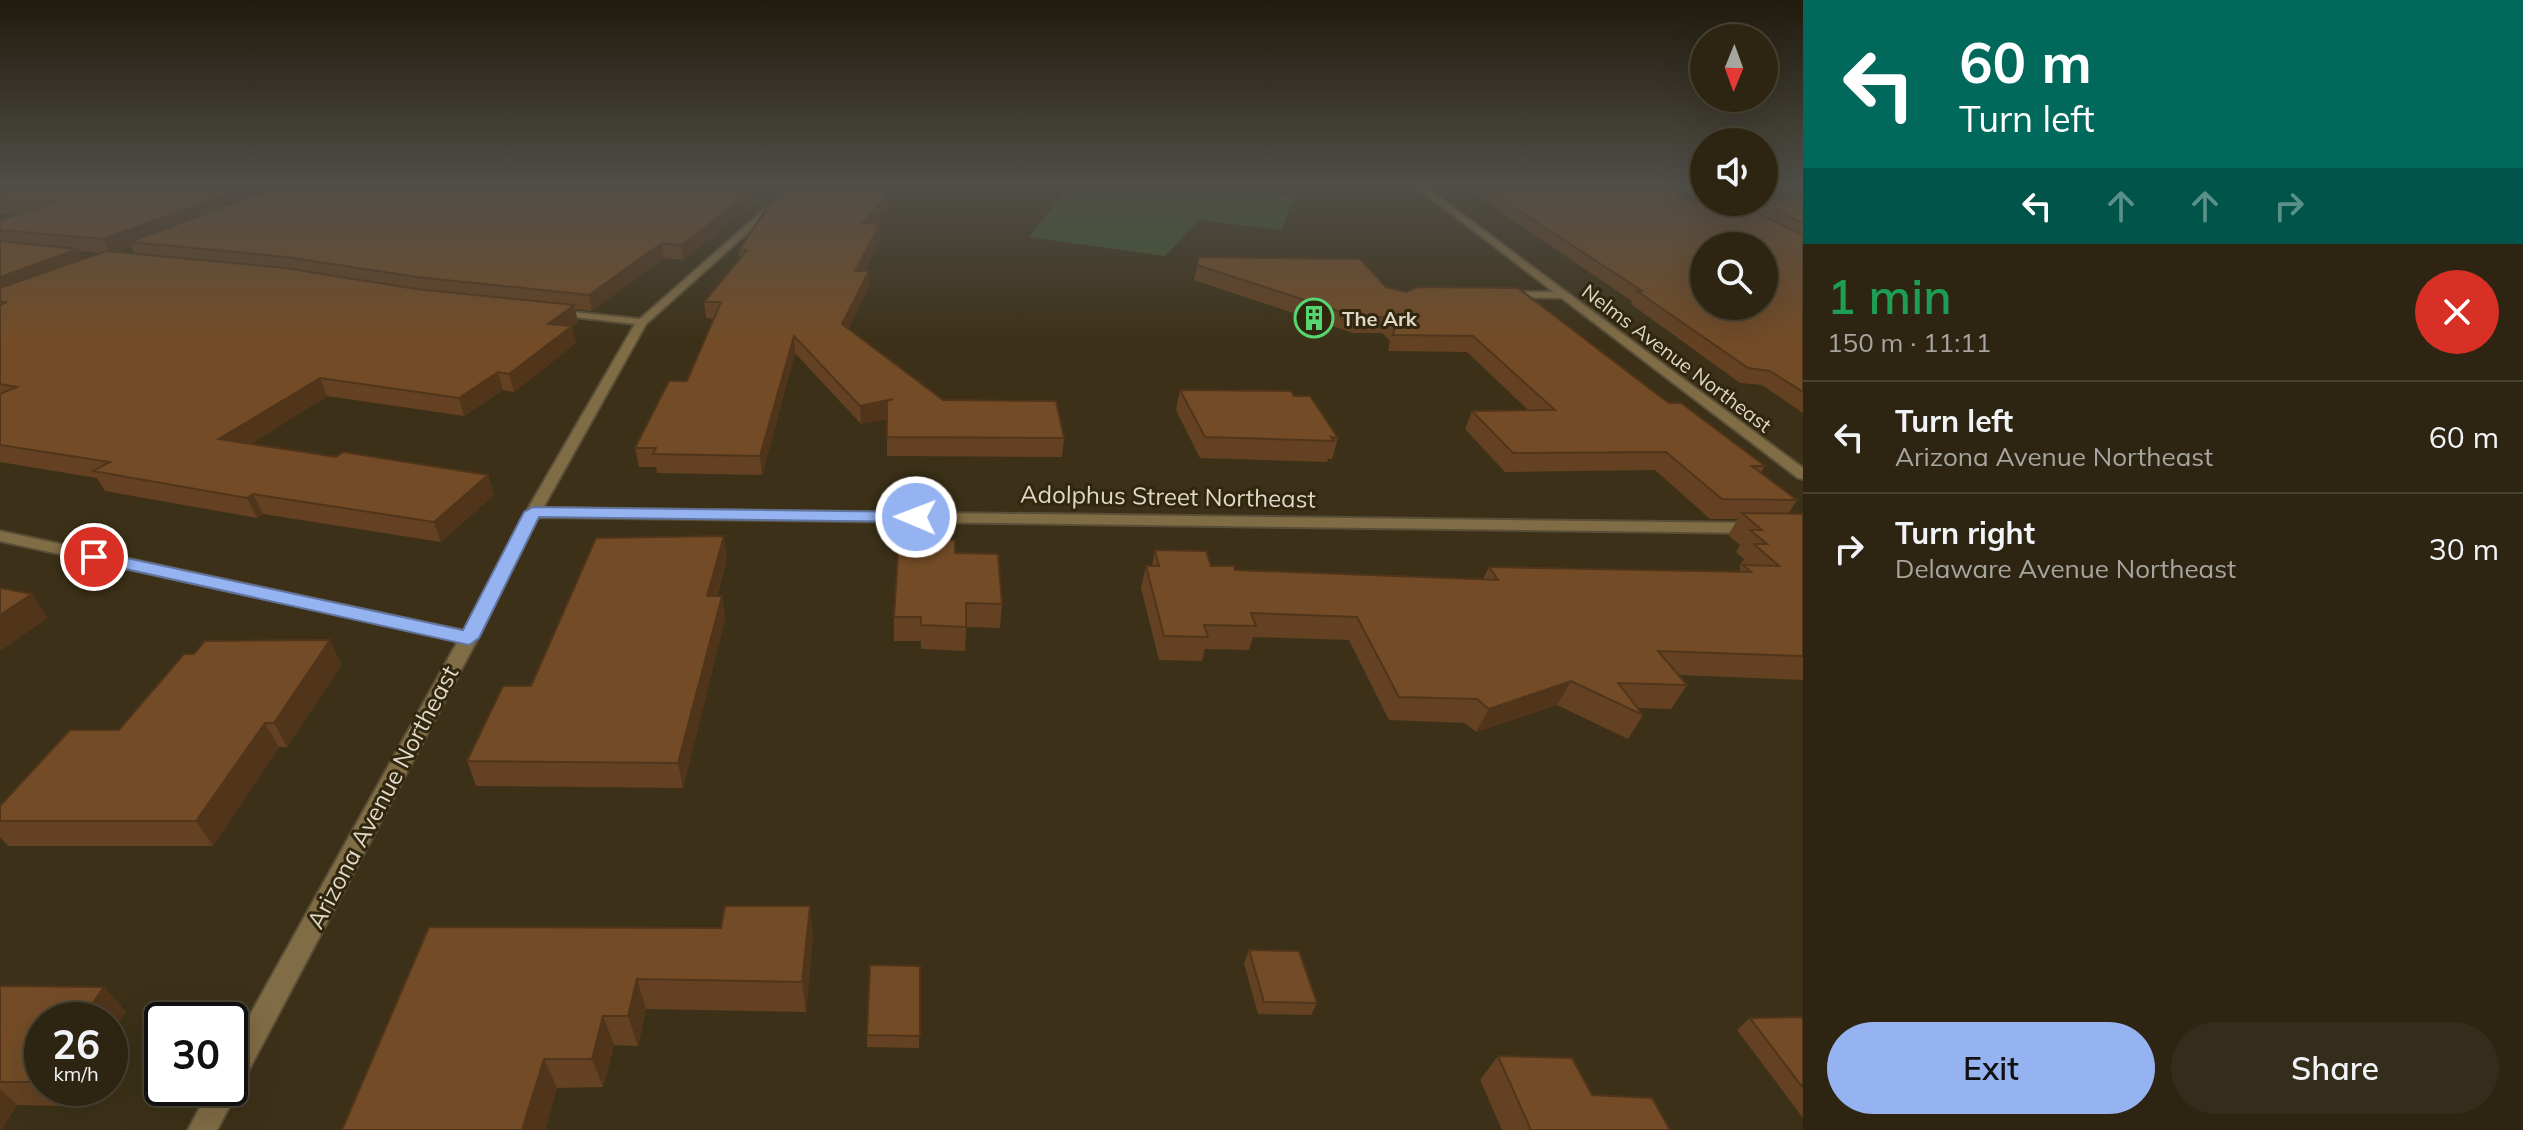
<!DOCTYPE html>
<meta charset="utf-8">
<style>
:root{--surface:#2d2512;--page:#352d1b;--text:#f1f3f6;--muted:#a7a59f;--line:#484232;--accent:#95b2f1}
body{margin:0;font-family:Mulish,sans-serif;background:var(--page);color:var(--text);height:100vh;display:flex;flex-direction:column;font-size:30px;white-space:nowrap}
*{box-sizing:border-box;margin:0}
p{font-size:26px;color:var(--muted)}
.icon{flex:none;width:44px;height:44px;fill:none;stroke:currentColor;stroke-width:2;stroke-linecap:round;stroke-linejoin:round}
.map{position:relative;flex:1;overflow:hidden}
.drawer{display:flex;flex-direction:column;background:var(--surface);width:720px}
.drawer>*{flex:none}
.top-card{background:#00695c;color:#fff;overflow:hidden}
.needle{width:52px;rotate:181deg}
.fabs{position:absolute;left:1690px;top:24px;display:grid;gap:16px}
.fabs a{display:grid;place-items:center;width:88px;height:88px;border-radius:50%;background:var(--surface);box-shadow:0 8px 32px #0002,0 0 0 2px var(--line);font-size:40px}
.speed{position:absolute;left:24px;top:1002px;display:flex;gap:16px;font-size:40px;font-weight:700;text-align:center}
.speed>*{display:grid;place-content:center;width:104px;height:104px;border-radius:50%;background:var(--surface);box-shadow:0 8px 32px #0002,0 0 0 2px var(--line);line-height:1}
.speed small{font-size:20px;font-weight:400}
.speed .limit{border:4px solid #111;border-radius:12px;background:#fff;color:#111}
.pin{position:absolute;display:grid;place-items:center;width:68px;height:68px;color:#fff;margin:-34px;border:4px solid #fff;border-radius:50%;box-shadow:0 2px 8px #0007}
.me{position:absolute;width:88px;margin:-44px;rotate:271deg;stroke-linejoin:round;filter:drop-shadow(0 0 6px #0008)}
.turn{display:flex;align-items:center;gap:28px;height:168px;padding:0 24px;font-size:36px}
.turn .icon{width:104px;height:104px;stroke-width:2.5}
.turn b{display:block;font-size:56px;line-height:68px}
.lanes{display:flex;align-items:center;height:76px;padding:0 24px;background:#0003;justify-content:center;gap:40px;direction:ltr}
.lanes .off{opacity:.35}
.round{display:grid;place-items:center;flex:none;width:84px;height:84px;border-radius:42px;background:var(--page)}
.head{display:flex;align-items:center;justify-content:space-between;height:136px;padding:0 24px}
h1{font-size:48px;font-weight:600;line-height:60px;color:#1e9e55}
.button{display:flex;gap:16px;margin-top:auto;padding:16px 24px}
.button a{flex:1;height:92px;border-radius:48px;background:var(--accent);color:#111;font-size:32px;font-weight:600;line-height:92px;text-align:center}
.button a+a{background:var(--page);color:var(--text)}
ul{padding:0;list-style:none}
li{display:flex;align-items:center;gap:24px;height:112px;padding:0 24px;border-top:2px solid var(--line)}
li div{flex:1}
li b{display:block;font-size:30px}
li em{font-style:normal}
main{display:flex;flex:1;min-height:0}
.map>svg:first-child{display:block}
</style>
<main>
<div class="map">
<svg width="1803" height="1130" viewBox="0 0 1803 1130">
<rect width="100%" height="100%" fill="#3c3118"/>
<!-- green -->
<path fill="#3e5830" d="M1066,183H1238V186L1295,197L1281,230L1199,220L1165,256L1029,237L1067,190Z"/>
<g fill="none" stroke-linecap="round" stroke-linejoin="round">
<defs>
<path id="service" d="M1716,202H1803V206H1718L1714,204Z
M1506,292H1565L1570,295L1565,298L1502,297L1501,295Z"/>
<path id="minor" d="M794,183H803L646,324L543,508L1753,523L1761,528L1753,533L538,517L478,638L217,1130H188L210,1088H230V1051L458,641L0,541V531L464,631L526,512L635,324L557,315L552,312L553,310L640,319Z
M1411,183H1420L1803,468V479L1798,478Z"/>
<path id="tertiary" d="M1669,183H1679L1704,194V199Z"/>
<path id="secondary" d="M1797,183H1803V185H1798Z"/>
</defs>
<!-- service casing -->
<use href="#service" stroke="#594f38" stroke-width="4"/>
<!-- minor casing -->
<use href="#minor" stroke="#594f38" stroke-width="4"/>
<!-- tertiary casing -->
<use href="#tertiary" stroke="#594f38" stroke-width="4"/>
<!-- secondary casing -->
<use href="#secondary" stroke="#594f38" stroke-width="4"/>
<!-- service -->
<use href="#service" fill="#806c45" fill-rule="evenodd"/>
<!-- minor -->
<use href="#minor" fill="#806c45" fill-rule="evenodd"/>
<!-- tertiary -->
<use href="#tertiary" fill="#806c45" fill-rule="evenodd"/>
<!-- secondary -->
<use href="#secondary" fill="#ab8c4c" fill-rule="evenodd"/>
</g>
<!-- wall -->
<path fill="#634122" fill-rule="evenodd" d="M0,183H782L683,260L664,258L592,311L575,309L578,322L571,326L576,343L514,392L503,390L464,416L327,396L251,444L336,457L488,475L494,495L441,542L263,514L257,518L105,491L97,478L0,462V220L17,215L0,214ZM131,246L135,254L116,252ZM79,251L100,253L83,259Z
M792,183H901L890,195V206L875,224H880L881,238L864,271H869V287L848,329L943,400L1064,438L1062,457L887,456V419L861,424L795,353L762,475L657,473L656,467H639L635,448L687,381L714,319L706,318L704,302L740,258L739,250Z
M1458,183H1556L1576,185L1575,183H1663L1690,202L1754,212L1759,202L1803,204V413L1762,385L1740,383L1631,304L1632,301Z
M1199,257L1386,287L1654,392L1765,466L1761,473L1797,500L1788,514H1803V680L1679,675L1687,685L1671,709L1638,708L1643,715L1628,739L1557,705L1476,732L1465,723L1389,720L1349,640L1253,637L1249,650L1205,649L1202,661L1159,660L1141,588L1146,566H1152L1155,550L1211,566L1235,570L1483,579L1489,567L1739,572L1741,568L1739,566L1744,559L1736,552L1740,545L1728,535L1738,519H1710L1655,470L1505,472L1465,429L1472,411L1528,410L1467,352L1388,351L1390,341L1382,333H1353L1194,280Z
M1180,390L1294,396L1338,438L1332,459H1328L1327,462L1200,458L1176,410Z
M955,553L1002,604L1000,628L966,627L965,651L921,649V641H894V617Z
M727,558L717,596H722L725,619L683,788L476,786L467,761L531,686Z
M342,665L287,747H279L213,846H8L0,837V806L119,730Z
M429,927L813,936L806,1012L646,1009L638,1046L614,1045L603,1087L557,1088L545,1130H342Z
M1249,950L1317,1003L1311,1015L1258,1014L1244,963Z
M920,966L919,1048L867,1047V1035Z
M0,986L104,987L126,1012L42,1020V1088H74L62,1106L18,1105L0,1130Z
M1750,1018L1803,1020V1118L1737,1030Z
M1498,1056L1592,1095L1670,1130H1502L1480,1080Z"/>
<!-- shaded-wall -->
<path fill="#50351b" d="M258,183H297L130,242L131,246L111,254L103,239Z
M764,183H782L683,260L681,245Z
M889,183H901L890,195V206L864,237L863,223L881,191Z
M880,224L881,238L856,286L855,271Z
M662,243L664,258L592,311L589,295Z
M78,249L86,264L0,296V277Z
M869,271V287L843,341L842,324Z
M574,305L578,322L552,341L548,324Z
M572,326L576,343L514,392L509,374Z
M794,336L795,353L762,475L760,456Z
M498,372L503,390L464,416L459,398Z
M320,378L327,396L228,458L219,439Z
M893,399V417L861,424L860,406Z
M488,475L494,495L441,542L434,522Z
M253,494L263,514L257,518L247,498Z
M724,536L727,558L710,619L707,596Z
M32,594L48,618L0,651V615Z
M722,596L725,619L683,788L678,763Z
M330,640L342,665L287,747L274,723Z
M1571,681L1557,705L1476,732L1489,709Z
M265,723L279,747L213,846L196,821Z
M810,906L813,936L806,1012L802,982Z
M637,979L646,1009L638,1046L628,1016Z
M104,987L126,1012L110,1036V1020H81Z
M603,1016L614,1045L603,1087L592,1059Z
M544,1059L557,1088L545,1130H522Z
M42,1074V1088L36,1082Z
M42,1088H74L62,1106Z
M0,1089L18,1105L1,1130H0Z"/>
<!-- building -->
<path fill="#734c27" stroke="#50351b" stroke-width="2" fill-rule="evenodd" d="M0,183H258L103,239L0,230V220L58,201H0Z
M287,183H764L681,245L662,243L589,295L417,277L286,257L130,242Z
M792,183H889L881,191L890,192L863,223L880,224L855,271H869L842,324L943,400L1056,401L1064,438L887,437V401L893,399L860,406L794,336L760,456L653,454L656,448H635L669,381H687L721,302H704L747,250H739L772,200Z
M1477,183H1556L1588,187L1586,183H1663L1690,202H1733L1803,235V392L1770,371L1748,368L1637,291H1642ZM1704,246H1764V306H1704Z
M1759,202L1803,204V223Z
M0,241L78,249L0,277Z
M106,251L285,268L416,289L574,305L548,324L572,326L509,374L498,372L459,398L320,378L219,439L336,457L343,452L488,475L434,522L253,494L247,498L93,471L110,462L0,445V394L17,387L0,384V305L7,302H0V288Z
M1199,257L1360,259L1386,287L1406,292L1418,287L1518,288L1654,392L1669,403H1681L1765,466H1752L1797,500L1722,499L1666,452L1513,453L1472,411L1555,410L1473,336L1393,335L1395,325L1387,317H1357L1197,265Z
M1180,390L1291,391L1294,396H1310L1338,438L1331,437L1334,441L1205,437Z
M1742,513L1803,514V656L1658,651L1687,685L1618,683L1643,715L1571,681L1489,709L1477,699L1399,697L1357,617L1251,613L1256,626L1204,625L1208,637L1164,636L1146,566H1159L1155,550L1206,551L1211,566H1234L1235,570L1498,580L1489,567L1751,572L1743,565L1779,566L1754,544H1767L1750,530H1762Z
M724,536L707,596H722L678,763L467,761L503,686H531L596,538Z
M905,539L955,540V553L998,554L1002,604L966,603V627L921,625V617H894L898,553H905Z
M0,588L32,594L0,615Z
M330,640L274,723H265L196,821H0V806L70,730H119L184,654H194L205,641Z
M725,906H810L802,982L637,979L628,1016H603L592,1059H544L522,1130H342L429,927L721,928Z
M1249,950L1299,951L1317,1003L1264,1002Z
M870,965L920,966V1036L867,1035Z
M0,986L104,987L81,1020H42V1074L36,1082H0Z
M1801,1017L1803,1020V1088L1750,1018Z
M1498,1056L1572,1058L1592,1095L1652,1098L1670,1130H1531Z"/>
<!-- sky -->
<linearGradient id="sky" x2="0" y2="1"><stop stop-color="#211b0d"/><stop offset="0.54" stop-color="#504e48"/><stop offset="1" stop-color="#504e48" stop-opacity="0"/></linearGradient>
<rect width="1803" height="341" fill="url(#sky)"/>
<!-- route -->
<path fill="#95b2f1" stroke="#61749d" stroke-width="2" d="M533,507L916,512L925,517L916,522L539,517L479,638L469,645L94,562L85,557L94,551L463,630L524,512Z"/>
<!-- icons -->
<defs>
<symbol id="building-ring" viewBox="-11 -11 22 22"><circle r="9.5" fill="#31270e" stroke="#55d671" stroke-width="1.5"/><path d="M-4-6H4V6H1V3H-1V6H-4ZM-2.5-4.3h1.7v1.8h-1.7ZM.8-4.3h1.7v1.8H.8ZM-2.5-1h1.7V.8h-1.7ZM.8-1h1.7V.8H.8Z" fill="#55d671"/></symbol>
</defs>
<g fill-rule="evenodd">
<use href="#building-ring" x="1292" y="296" width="44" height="44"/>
</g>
<g text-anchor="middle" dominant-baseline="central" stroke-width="6" stroke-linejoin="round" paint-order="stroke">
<!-- far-poi labels -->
<g font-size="20" font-weight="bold" fill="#dfd8c9" stroke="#31270e" text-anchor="start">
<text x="1342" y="318">The Ark</text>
</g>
<!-- far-street labels -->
<g font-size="20" fill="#dfd8c9" stroke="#31270e">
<text transform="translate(1677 358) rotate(37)">Nelms Avenue Northeast</text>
</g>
<!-- street labels -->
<g font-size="24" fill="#dfd8c9" stroke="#31270e">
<text transform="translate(1168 496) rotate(1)">Adolphus Street Northeast</text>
<text transform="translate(382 797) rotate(-62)">Arizona Avenue Northeast</text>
</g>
</g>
</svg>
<div class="fabs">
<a><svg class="needle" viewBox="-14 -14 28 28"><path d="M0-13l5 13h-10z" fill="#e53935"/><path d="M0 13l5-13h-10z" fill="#a7a59f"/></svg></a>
<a><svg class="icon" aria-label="sound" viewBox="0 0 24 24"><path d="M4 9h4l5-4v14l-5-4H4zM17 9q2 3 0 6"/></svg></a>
<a><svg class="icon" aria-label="search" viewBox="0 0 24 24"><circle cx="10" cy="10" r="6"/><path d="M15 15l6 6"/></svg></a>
</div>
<div class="speed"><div>26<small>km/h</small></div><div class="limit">30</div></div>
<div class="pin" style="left:94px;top:557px;background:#d93025"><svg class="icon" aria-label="arrive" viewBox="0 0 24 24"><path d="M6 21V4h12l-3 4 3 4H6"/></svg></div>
<svg class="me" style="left:916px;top:517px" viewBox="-20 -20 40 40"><circle r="17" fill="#95b2f1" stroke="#fff" stroke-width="3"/><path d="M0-11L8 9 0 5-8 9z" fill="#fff"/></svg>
</div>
<section class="drawer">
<div class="top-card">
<div class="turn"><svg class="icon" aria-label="left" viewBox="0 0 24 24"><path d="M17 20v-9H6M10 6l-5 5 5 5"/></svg><div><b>60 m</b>Turn left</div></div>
<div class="lanes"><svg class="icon" aria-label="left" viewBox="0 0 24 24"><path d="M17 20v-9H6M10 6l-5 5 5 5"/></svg><svg class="icon off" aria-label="ahead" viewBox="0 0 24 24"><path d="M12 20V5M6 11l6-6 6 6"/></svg><svg class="icon off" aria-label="ahead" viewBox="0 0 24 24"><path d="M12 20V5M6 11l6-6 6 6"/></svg><svg class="icon off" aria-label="right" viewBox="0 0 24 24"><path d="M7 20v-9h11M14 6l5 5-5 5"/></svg></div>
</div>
<div class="head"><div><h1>1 min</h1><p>150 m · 11:11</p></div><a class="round" style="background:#d93025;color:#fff"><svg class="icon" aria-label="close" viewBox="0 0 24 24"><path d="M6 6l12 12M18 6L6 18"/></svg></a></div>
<ul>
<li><svg class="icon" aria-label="left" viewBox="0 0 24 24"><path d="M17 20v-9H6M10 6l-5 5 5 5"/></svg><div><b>Turn left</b><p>Arizona Avenue Northeast</p></div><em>60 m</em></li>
<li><svg class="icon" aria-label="right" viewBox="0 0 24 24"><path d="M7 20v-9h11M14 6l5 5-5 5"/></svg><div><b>Turn right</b><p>Delaware Avenue Northeast</p></div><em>30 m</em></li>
</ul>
<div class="button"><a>Exit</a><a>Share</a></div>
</section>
</main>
